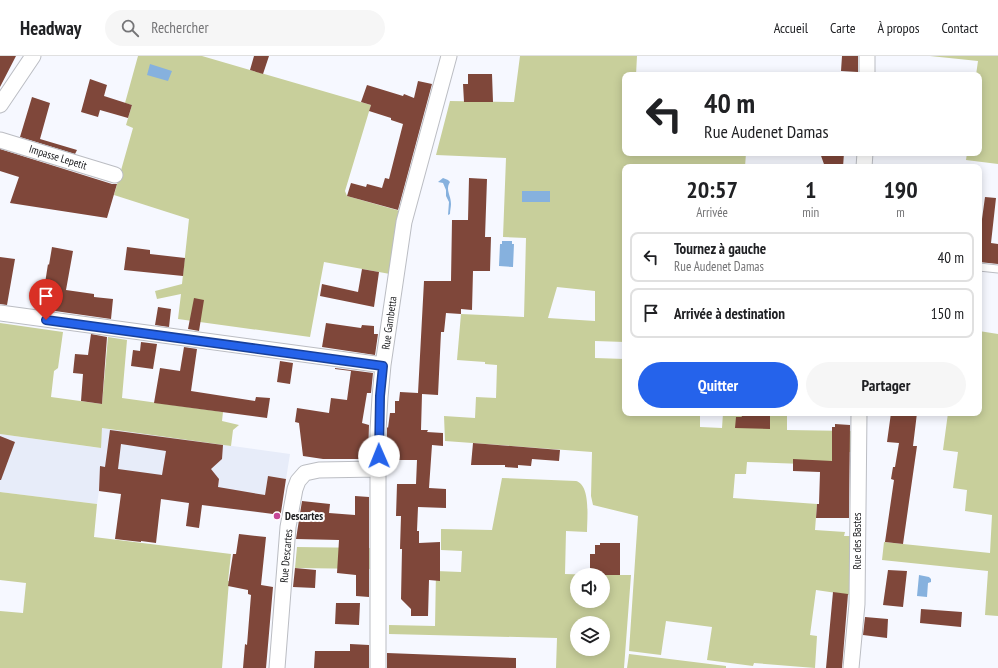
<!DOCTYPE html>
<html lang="fr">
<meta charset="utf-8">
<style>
:root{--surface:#fff;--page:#f6f6f6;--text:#202124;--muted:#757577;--line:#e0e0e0;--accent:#2563eb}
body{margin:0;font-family:"PT Sans Narrow",sans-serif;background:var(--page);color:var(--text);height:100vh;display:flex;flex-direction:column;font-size:15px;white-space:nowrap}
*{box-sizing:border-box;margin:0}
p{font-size:13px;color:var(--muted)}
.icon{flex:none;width:22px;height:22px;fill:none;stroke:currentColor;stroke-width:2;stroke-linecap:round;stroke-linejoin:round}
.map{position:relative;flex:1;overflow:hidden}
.drawer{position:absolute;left:622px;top:108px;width:360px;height:252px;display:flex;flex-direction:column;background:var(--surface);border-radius:8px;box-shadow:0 2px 10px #0003}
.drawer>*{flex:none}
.hud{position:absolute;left:622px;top:16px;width:360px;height:84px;border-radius:8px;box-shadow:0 2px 10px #0003;background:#fff;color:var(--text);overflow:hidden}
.tools{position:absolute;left:570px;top:512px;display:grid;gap:8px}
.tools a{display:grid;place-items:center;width:40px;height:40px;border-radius:50%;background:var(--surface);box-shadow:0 2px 10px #0003;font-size:20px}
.pin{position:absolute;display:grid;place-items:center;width:34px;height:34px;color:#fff;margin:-41px -17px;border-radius:50% 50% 50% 0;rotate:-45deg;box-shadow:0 0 4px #0007}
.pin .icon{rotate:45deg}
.me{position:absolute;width:44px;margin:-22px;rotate:359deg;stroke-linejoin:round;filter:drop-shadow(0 0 3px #0008)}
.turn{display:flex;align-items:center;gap:14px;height:84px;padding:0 16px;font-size:18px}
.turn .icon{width:52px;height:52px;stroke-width:2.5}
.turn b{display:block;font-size:28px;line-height:34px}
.eta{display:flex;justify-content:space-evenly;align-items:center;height:68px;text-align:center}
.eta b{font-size:24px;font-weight:800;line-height:28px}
.primary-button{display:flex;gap:8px;margin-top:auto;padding:8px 16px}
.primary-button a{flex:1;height:46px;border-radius:24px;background:var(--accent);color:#fff;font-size:16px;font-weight:800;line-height:46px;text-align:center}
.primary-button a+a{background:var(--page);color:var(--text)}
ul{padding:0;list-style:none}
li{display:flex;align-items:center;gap:12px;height:50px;margin:0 8px 6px;padding:0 8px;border:2px solid var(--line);border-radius:8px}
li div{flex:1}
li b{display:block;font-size:15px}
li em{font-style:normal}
header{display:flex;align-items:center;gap:24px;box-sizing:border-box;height:56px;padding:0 20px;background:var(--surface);border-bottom:1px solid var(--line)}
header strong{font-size:19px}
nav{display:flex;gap:22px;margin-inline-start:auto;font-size:14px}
.search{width:280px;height:36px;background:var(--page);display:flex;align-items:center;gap:10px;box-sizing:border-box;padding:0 14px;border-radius:22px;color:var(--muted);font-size:15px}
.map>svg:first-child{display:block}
</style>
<header>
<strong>Headway</strong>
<div class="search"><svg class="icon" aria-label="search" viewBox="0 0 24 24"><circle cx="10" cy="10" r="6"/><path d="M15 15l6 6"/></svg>Rechercher</div>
<nav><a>Accueil</a><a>Carte</a><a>À propos</a><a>Contact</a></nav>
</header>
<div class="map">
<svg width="998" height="612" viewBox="0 0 998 612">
<rect width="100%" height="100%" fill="#f6f8ff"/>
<!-- built -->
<path fill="#e7ecf9" d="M102,372L290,398L286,423L268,420L262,457L99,435L97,448L0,436V378L100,392Z"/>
<!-- green -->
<path fill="#c8cf9b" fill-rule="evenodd" d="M138,0H202L371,49L345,135L347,140L400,155L390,218L324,206L310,281L178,263L181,238L157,243L155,235L182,228L189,163L114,139L133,72L126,69L132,49L125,47Z
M520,0H637L636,19H625V97H746L745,111H625V286L595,285V302L625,303V357H700V371L722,372L723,357H787V374L851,375V396H832V409L747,406L746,418H735L733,442L817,448L815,474L845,476L844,480H850V539L816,534L810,579L817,580L815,612L754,607L753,610L707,604L712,571L666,565L661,599L629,595L638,460L593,449L591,440L592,396L445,385L444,360L475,362L476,341L496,342L497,309L485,308V306L457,304L461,258L524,261L526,182L503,181L506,102L436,99L450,45L514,46ZM557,231L595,235V265L548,262Z
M930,0H998V108L966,104L967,97H979V19H976L978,5Z
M0,267L63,276L58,312L54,315L51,341L102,348L108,281L127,284L122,342L223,356L222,365L239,369L233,374L231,390L102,372L101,392L0,378Z
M979,275L998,278V560L985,559L988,515L882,504L884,486L990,497L992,459L965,455L967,434L953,432L958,396L943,394L948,357H979Z
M502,422L576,425C591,429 587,463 587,476L566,475L565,518L599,519H577V545H603V519H631L624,612H556L557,582L389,578V569L435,570L436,515L461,516L462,495L441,494V473L492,474ZM577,567H603V593H577Z
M0,436L97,448L94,481L231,498L228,525H229L222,612H0V555L23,557L26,527L0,524Z
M297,491L372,492L371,513L295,512Z
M629,598L726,610V612H627Z"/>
<!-- water -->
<path fill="#86b1de" d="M150,8L172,15L168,25L147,19Z
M443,122L448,124L450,126C445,134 451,139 451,148C451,151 450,154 450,158L448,159L449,146L446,140V134L443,127L438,126Z
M522,135H550V146H522Z
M502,185H512V188H514L513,211L499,210L500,188H502Z
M919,519L929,521L931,523V526L928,527L927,541L917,540Z"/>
<!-- building -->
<path fill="#7f473a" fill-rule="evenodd" d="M0,0H16L0,31Z
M254,0H269L263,18L250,14Z
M842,0H858V16L841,15Z
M468,18H492L493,46H464L463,28H468Z
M90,23L107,29L104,40L132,49L128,62L100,54L98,61L81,56Z
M418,25L432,28L398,154L347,140L351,127L366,131L367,128L382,132L385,122L389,123L403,68L391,64V62L369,55L371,49L361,46L367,29L403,40L404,38L414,42Z
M32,41L50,47L40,83L77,94L75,98L20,81Z
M0,93L112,128H117L107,162L10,147L19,121L0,115Z
M820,97H844L843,111H825Z
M469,122L487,123L485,181H491L490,215H473L472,254L461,253V258L446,257L444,276H441L438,339L422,338L421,374H428L427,376L443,377V390L432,389L429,432L446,433V452L418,451L417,475H419V487L440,486V525L429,524L428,560H411V553L401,543L402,493H400L401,460H396L397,428H416L417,404H393L387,400V371L388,372L390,357H395V345H399L400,336L418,337L424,225H451L452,164H468Z
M985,141L996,142L991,187L998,188V208L979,206V185Z
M52,191L73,195L66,234L94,238V241L113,243L111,263L41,253L48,208L49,209Z
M127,191L150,194V198L185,202L183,220L124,214Z
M0,201L15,203L7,249L0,248Z
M362,213L379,216L374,251L320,240L322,228L358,236Z
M194,242L204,244L199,275L188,273Z
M158,251L171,253L169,271L155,269Z
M326,267L361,272L362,269L374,270V278H378L375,299L322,291Z
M91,278L107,281L102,348L81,345L83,318L73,317L75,298L88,299Z
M141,286L157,288L153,313L131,310L133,294L140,295Z
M184,291L197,293L191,335L255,345L256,341L270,342L267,362L154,347L160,312L180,315Z
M280,305L293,307L290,328L277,326Z
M335,312L373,317L371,337H367L362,367L369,369L368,401L363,403H323L303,400L299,367L295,366L297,352L329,357L331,342L347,344L351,315L335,313Z
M891,357H917L913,390H917L903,488L885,486L894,424L891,423L893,411H895L899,387L887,386Z
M741,359L770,360V373L735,372L736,361H742Z
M835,368L850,369L849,462H816L817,448H819L820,416L793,415V403L832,405V371H835Z
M110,374L223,389L222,403L211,413L219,423L218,431L265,439L268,420L286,423L280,463L273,462V458L202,449L199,472L186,470L189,447L161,443L156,487L141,485V486L115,483L121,438L99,435L100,410L105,411ZM121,388L166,395L162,419L118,413Z
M0,380L15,386L1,424H0Z
M473,387L560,394L559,405L532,403L531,410L518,409V412L505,411V409H471Z
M355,440L369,441V541L356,540V519L337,517L339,484L296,483L302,445L330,448L329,457L355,459Z
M239,478L266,481L261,529L273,531L266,612H243L245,588L247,589L251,539L248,538V534L228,530L233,498H236Z
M600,487H620V519H590V498H595V489H600Z
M295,512L316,514L315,532L293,531Z
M888,514L907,515L903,551L883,549Z
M833,536L848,538L842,612H826Z
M336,547H360L359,569L335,568Z
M921,553L962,556L961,571L920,567Z
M865,561L888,563L887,582L863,579Z
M350,588L369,589V612H314L315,595H350Z
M387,597L516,602V612H387Z"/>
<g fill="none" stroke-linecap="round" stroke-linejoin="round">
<defs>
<path id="service" d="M979,211L998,213"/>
<path id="minor" d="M867,0V19
M0,49L33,0
M0,84L115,119
M864,111L865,97
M0,257L383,309
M277,612L288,471L295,433L298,425L305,417L319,414L379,413
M378,612V374L380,341L383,309L404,166L449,0
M851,612L857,548L859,357"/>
</defs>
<!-- service casing -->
<use href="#service" stroke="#bbbdc3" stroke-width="9"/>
<!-- minor casing -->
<use href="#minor" stroke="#bbbdc3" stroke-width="17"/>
<!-- service -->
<use href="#service" stroke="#fff" stroke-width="7"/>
<!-- minor -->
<use href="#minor" stroke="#fff" stroke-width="15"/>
</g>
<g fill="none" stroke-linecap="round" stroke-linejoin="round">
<defs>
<path id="route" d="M46,264L383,310L380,340L379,400"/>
</defs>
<!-- route casing -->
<use href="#route" stroke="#184099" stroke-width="10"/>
<!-- route -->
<use href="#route" stroke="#2563eb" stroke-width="7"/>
</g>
<!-- markers -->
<circle fill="#c64896" stroke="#fff" stroke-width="1.5" cx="277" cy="460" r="4"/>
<g text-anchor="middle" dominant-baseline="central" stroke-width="4" stroke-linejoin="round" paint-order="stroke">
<!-- street labels -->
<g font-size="11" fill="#202123" stroke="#fff">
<text transform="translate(58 101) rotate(17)">Impasse Lepetit</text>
<text transform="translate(389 267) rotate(-82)">Rue Gambetta</text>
<text transform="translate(857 485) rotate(-90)">Rue des Bastes</text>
<text transform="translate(286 500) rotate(-85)">Rue Descartes</text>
</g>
<!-- poi labels -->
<g font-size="11" font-weight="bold" fill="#202123" stroke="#fff" text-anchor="start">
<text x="285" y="460">Descartes</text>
</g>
</g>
</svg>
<div class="tools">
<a><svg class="icon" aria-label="sound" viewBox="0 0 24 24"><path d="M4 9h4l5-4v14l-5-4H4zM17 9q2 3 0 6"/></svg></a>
<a><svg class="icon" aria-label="layers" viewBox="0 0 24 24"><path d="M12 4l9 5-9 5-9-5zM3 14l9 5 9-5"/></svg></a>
</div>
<div class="pin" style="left:46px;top:264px;background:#d93025"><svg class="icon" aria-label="arrive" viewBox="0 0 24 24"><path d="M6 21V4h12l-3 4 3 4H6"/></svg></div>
<svg class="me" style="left:379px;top:400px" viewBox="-20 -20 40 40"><circle r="19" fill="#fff"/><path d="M0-13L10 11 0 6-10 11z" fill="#2563eb"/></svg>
<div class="hud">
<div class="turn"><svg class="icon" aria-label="left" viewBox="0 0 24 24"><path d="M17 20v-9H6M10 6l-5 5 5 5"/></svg><div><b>40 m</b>Rue Audenet Damas</div></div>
</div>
<section class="drawer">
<div class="eta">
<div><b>20:57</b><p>Arrivée</p></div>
<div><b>1</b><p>min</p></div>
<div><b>190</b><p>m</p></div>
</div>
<ul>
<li><svg class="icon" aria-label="left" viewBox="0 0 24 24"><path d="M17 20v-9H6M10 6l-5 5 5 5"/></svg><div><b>Tournez à gauche</b><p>Rue Audenet Damas</p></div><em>40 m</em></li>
<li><svg class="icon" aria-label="arrive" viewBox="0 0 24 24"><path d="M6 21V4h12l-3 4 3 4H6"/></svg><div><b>Arrivée à destination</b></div><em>150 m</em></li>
</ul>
<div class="primary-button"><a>Quitter</a><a>Partager</a></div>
</section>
</div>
